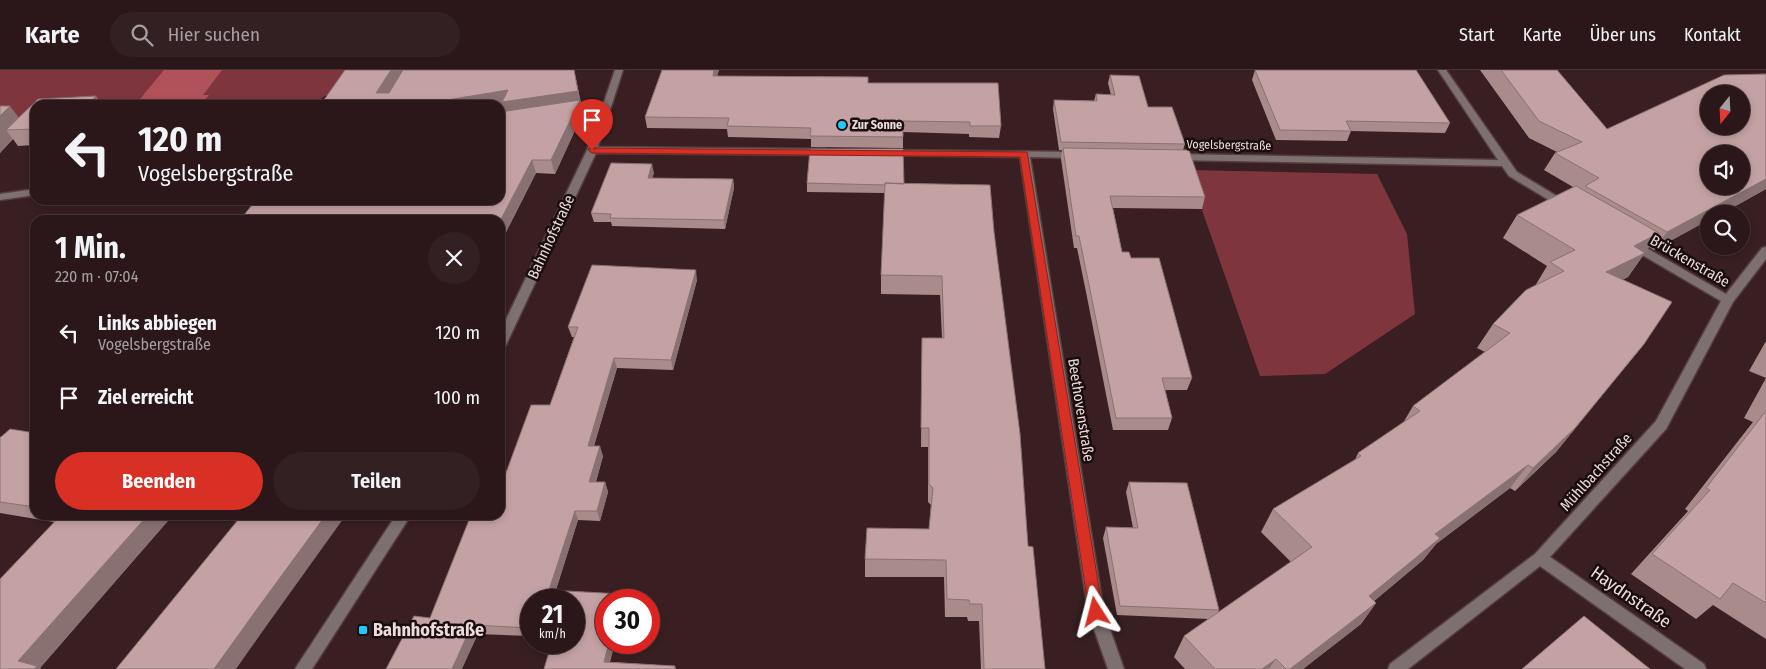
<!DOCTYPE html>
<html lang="de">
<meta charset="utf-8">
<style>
:root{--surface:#2b1719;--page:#332022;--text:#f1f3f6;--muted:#a69fa2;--line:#473638;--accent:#d93025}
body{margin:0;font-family:"Fira Sans Condensed",sans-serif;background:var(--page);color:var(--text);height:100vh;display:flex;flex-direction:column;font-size:19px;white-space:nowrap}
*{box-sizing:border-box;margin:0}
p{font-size:16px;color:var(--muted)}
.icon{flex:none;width:28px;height:28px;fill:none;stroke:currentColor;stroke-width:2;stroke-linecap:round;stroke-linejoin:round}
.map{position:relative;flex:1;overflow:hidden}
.panel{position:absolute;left:30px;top:145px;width:475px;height:305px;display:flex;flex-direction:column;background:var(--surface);border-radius:15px;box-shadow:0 2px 8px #0003,0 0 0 1px var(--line)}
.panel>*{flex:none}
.banner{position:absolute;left:30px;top:30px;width:475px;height:105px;border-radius:15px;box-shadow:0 2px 8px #0003,0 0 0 1px var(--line);background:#2b1719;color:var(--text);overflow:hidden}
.needle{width:32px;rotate:198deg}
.fabs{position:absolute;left:1700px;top:15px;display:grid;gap:10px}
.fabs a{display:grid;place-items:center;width:50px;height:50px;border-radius:50%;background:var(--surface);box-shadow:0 2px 8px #0003,0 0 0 1px var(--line);font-size:25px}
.speed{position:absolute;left:520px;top:519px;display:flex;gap:10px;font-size:25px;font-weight:700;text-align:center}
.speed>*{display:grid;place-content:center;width:65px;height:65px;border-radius:50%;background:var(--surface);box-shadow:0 2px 8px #0003,0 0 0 1px var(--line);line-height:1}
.speed small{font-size:12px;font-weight:400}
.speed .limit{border:8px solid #d22;background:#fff;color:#111}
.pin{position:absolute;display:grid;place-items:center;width:42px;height:42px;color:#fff;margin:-51px -21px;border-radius:50% 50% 50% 0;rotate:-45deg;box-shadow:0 0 5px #0007}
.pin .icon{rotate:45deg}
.me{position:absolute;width:55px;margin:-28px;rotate:351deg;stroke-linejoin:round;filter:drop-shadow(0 0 4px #0008)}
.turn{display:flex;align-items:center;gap:18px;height:105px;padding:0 25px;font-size:22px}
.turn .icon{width:65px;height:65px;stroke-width:2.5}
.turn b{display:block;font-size:35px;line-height:42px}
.round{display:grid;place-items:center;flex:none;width:52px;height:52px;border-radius:26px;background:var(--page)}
.overview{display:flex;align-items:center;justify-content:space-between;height:85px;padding:0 25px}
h1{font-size:30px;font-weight:700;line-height:38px}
.action{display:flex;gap:10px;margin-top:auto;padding:10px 25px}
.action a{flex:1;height:58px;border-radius:30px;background:var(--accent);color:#fff;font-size:20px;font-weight:700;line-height:58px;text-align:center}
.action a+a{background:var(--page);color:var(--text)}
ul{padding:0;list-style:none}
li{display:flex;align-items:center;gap:15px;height:65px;padding:0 25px}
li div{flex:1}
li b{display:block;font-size:19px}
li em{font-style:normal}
header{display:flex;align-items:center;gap:30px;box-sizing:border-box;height:70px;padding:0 25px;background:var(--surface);border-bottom:1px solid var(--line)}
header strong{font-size:24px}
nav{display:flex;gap:28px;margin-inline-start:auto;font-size:18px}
.search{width:350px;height:45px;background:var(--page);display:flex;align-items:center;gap:12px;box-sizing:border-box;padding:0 18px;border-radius:28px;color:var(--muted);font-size:19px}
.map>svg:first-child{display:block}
</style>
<header>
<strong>Karte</strong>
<div class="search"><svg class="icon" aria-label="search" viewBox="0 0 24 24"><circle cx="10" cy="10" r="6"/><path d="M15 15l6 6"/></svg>Hier suchen</div>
<nav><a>Start</a><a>Karte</a><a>Über uns</a><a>Kontakt</a></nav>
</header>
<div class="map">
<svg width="1766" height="599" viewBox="0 0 1766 599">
<rect width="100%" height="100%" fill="#391f21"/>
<!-- green -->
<path fill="#7f353d" d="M0,0H383L342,23L325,26L311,35H35V69L0,57Z
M1188,100L1377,104L1407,164L1415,244L1325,304L1260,306Z"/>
<!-- water -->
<path fill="#b1515a" d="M164,0H222L203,25H209L203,32L135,35Z"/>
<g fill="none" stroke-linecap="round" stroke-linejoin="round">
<defs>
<path id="minor" d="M615,0H623L598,77L825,79L830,82L825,85L596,83L506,275L500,279V262L587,80L602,38L566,44L561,41L566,38L604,32Z
M1438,0H1446L1517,102L1570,134V138H1562L1509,106L1502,96L1175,90L1170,87L1175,84L1498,90Z
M887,80L1077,82L1082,85L1077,88L1030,87L1104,542L1124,599H1108L1088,542L1020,87L883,85L882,83Z
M35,119V125L0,130V124Z
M1631,169L1726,224L1762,178L1766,177V189L1733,232L1666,359L1550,487L1704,594L1706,599H1685L1540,496L1408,599H1388L1390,594L1535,484L1656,351L1721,231L1627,176L1625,173L1627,170Z
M396,445H411L312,599H295Z"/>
</defs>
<!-- minor casing -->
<use href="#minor" stroke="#563d3f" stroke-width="3"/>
<!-- minor -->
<use href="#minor" fill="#7e7070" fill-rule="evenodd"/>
</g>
<!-- wall -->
<path fill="#a98b8c" d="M345,0H574L583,43L555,104L536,103L500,174V150H240L500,130L504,41L502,35L324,30Z
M719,0L717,6L868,7V13L1001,56L999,68L969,67V64L903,62V78L811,77V69L728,67L727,59L647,58L645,47Z
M1255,0H1416L1450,53L1445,63L1351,61L1347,71L1276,70L1252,10Z
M1480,0H1557L1607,59L1766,119L1721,144H1709L1654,180L1649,177L1628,207L1622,210L1644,274L1556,382L1515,421L1510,418L1436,474L1423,490L1374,531L1376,533L1361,554L1303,599H1185L1174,587L1184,566L1208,549L1117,545L1103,468L1106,457L1133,458L1126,422L1129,412L1219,540L1218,543L1291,492L1261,462L1273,439L1355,390L1358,383L1403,353L1413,336L1485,282L1477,278L1493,254L1535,216L1547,196L1503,168L1517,145L1573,117L1544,100L1555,83L1557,82L1529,68Z
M1110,5L1148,37L1185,74L1183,80L1205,127L1202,139L1113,138L1122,182L1131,188L1192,308L1187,320H1165L1172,348L1168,360H1113L1086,222L1077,178H1074L1061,89L1062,80H1059L1053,39L1054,30L1094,31L1096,24L1111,25L1108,13Z
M35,35V75L18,76L13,69L0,83V36L19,48Z
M654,103L652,108L733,109L734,118L725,159L612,156L611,152H594L591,143Z
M807,113L904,114L994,162L1028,476L1045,599H981L979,551H968L967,547H945L944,507H865V489L929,459L931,435L928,432V377H921L922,268H942L940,225L881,224V205L885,123L807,122Z
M697,210L673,300L617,298L594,376L603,386L596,412H605L608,422L600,451L578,450L556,520L615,572L610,592L675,596L676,599H544L574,572L531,530V566L478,564L430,548L500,445L550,335L574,267H572L568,257Z
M1766,271V569L1713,535L1696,549L1631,504L1688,441L1685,439L1753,352L1744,348L1766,308L1749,301Z
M35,363V445H173L40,598L41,599H0L54,452L0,443V367Z"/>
<!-- shaded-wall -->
<path fill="#897172" d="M391,0H405L383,35L376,23Z
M574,0L583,43L555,104L551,90L506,45L502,35H417Z
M714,0H719L714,17L713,6Z
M96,26L102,35H88Z
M10,36L25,56L6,60L13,69L0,83V46Z
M532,90L536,103L500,174V151Z
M652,94L654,103L650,116L648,108Z
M733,109L734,118L725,159L724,150Z
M1766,109V119L1721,144H1709V150L1654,180L1667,162Z
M351,145L354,150H350L349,148Z
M1659,163L1628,207L1590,226L1606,202L1634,176Z
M696,200L697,210L673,300L671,290Z
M1644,274L1556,382L1515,421L1533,398Z
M614,288L617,298L591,385L588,376Z
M600,376L603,386L593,421L589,412Z
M1528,395L1510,418L1436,474L1423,490L1354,548L1369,526L1435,464Z
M605,412L608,422L600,451L597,441Z
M575,441L578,450L553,529L549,520Z
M148,445H173L40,598L41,599H30L18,591Z
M326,445H346L267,555L236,599H214L255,542Z
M621,524L623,530H619Z
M1376,533L1361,554L1303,599H1290Z
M472,555L478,564L462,599H452Z
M609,572H615L608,599L604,592Z
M1276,589L1269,599H1262Z"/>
<!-- building -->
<path fill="#c4a2a3" stroke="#897172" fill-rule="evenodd" d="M345,0H391L376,23H389L403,0H574L578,21L502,32L508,20L417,35H306L307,32L324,30Z
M662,0H714L713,6L868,7V13H998L1001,56H970V52L903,51V67L810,66L811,58L727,56L729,48L645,47Z
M1255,0H1416L1450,53L1346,51L1351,61L1280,60Z
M1501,0H1557L1607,59L1724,5L1766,4V109L1667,162L1585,116L1599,108L1555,83L1582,72L1539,51ZM1709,24H1741V56H1709ZM1709,84H1741V116H1709Z
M1110,5L1139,6L1148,37H1172L1185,74L1061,72L1054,30L1097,31L1096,24L1115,25Z
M96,26L88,35H35V59L6,60L38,29Z
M580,30L551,90H532L500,151V150H416L417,148L351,145L349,148L324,147L322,150H240L256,130H500V42Z
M0,36H10L0,46Z
M1063,78L1189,80L1205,127L1110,126L1122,182H1129L1131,188H1159L1192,308H1162L1172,348H1116L1088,210L1079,166H1076Z
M810,79H903L904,114L885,113V115L807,113Z
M611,93L652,94L648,108L733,109L724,150L610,148L611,144L591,143Z
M885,113L990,115L994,162L1020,364L1028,476L1033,477L1045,599H984L982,534H970L969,530L947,529L946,490L865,489L867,458L929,459L933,418L929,414V358H921L922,268H944L942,206L881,205Z
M1576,116L1659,163L1634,176L1645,183L1606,202L1672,232L1644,274L1575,358L1533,398L1528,395L1435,464L1440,468L1369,526L1376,533L1290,599H1286L1276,589L1262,599H1215L1184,566L1312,477L1273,439L1361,386L1358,383L1420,341L1413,336L1510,263L1493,254L1526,220L1564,201L1550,192L1575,180L1517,145Z
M592,195L696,200L671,290L614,288L588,376H600L589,412H605L597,441H575L549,520L621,524L619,530H606V572H609L604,592L675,596L674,599H544L552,572H574V530H531V558L472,555L452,599H386L414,546L430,548L471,445H500V419L531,335H550L578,257H568Z
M1766,341V533L1733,513L1720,529L1652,484L1710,420L1706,418Z
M10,359L35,363V437L0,432V367H1Z
M1129,412L1187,413L1219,540L1120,536L1106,457L1138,458Z
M61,445H148L18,591L37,596L34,599H0V509Z
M242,445H326L255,542L214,599H116Z
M1584,546L1650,599H1522Z"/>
<!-- route -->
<path fill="#d93025" stroke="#8d1f18" d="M589,78L1027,82L1103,542L1101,546L1096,548L1091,546L1089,542L1020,87L592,83L588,80Z"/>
<!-- markers -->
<g fill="#21c9fd" stroke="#190d0e" stroke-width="2">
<circle cx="842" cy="55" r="5"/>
<rect x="358" y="555" width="10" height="10" rx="2.5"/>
</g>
<g text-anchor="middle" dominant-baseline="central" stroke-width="5" stroke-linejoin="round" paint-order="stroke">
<!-- far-poi labels -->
<g font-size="12" font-weight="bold" fill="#eedbdc" stroke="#190d0e" text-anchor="start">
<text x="852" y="55">Zur Sonne</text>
</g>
<!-- far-street labels -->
<g font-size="12" fill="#eedbdc" stroke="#190d0e">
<text transform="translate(1229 75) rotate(1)">Vogelsbergstraße</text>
</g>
<!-- street labels -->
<g font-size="15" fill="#eedbdc" stroke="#190d0e">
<text transform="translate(551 167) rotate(-65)">Bahnhofstraße</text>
<text transform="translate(1690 191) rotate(30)">Brückenstraße</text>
<text transform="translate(1081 340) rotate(81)">Beethovenstraße</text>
<text transform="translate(1596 402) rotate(-48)">Mühlbachstraße</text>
</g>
<!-- near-street labels -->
<g font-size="18" fill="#eedbdc" stroke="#190d0e">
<text transform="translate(1631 527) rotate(35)">Haydnstraße</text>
</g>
<!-- near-poi labels -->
<g font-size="18" font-weight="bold" fill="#eedbdc" stroke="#190d0e" text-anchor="start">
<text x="373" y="560">Bahnhofstraße</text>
</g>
</g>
</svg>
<div class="fabs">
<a><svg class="needle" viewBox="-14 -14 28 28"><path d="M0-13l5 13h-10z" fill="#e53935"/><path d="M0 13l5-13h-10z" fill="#a69fa2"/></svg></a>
<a><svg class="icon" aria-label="sound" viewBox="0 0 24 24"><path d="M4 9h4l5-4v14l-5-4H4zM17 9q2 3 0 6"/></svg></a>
<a><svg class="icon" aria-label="search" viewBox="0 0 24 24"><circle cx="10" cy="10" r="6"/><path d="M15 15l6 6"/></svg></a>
</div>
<div class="speed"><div>21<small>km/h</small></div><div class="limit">30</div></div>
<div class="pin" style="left:592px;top:80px;background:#d93025"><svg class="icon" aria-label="arrive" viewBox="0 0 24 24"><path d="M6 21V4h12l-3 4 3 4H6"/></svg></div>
<svg class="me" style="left:1096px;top:542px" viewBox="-20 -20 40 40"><path d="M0-17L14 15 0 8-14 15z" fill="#d93025" stroke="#fff" stroke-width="4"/></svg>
<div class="banner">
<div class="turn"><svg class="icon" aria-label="left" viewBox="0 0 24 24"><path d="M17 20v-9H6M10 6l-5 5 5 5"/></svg><div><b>120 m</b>Vogelsbergstraße</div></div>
</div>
<section class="panel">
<div class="overview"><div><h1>1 Min.</h1><p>220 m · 07:04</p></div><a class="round"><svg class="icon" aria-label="close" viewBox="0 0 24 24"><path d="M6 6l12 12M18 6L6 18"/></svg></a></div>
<ul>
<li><svg class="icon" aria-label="left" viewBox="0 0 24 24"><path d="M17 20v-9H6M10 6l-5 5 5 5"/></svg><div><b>Links abbiegen</b><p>Vogelsbergstraße</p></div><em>120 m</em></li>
<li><svg class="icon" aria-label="arrive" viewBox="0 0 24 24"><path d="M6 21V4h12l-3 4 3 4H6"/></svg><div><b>Ziel erreicht</b></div><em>100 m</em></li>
</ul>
<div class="action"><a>Beenden</a><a>Teilen</a></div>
</section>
</div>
